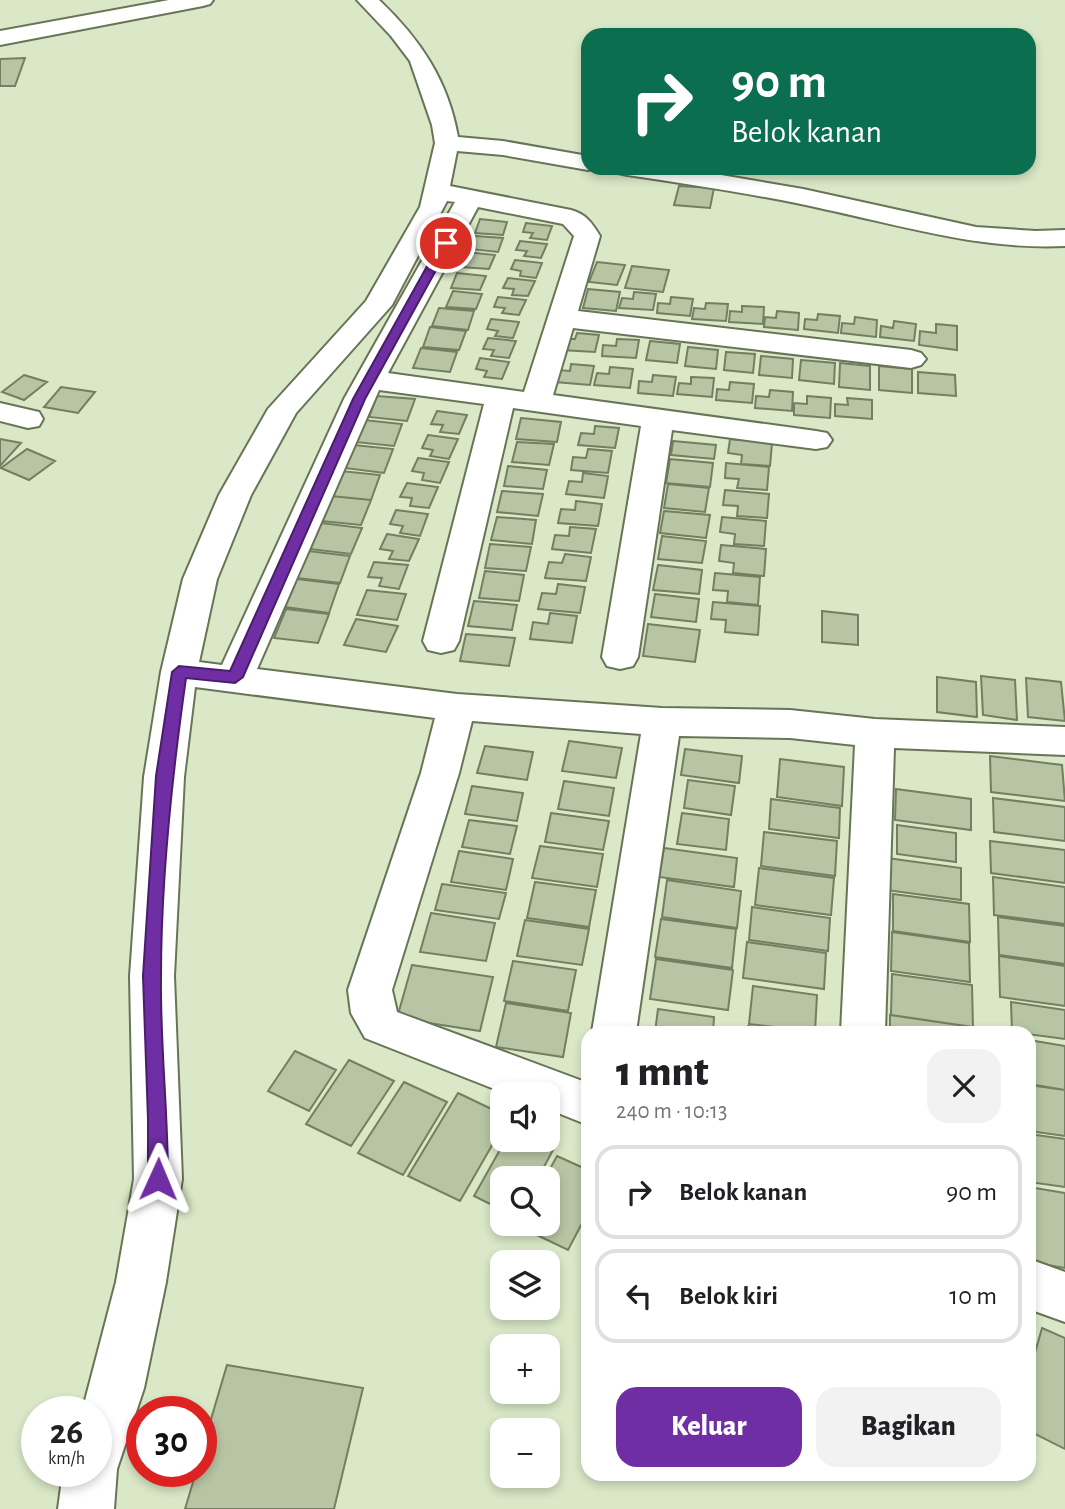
<!DOCTYPE html>
<html lang="id">
<meta charset="utf-8">
<style>
:root{--surface:#fff;--page:#f2f2f2;--text:#202124;--muted:#757577;--line:#e0e0e0;--accent:#6f2ea3}
body{margin:0;font-family:"Alegreya Sans",sans-serif;background:var(--page);color:var(--text);height:100vh;display:flex;flex-direction:column;font-size:26px;white-space:nowrap}
*{box-sizing:border-box;margin:0}
p{font-size:23px;color:var(--muted)}
.icon{flex:none;width:38px;height:38px;fill:none;stroke:currentColor;stroke-width:2;stroke-linecap:round;stroke-linejoin:round}
.map{position:relative;flex:1;overflow:hidden}
.side{position:absolute;left:581px;top:1026px;width:455px;height:455px;display:flex;flex-direction:column;background:var(--surface);border-radius:21px;box-shadow:0 4px 10px #0003}
.side>*{flex:none}
.top-card{position:absolute;left:581px;top:28px;width:455px;height:147px;border-radius:21px;box-shadow:0 4px 10px #0003;background:#0b6e4f;color:#fff;overflow:hidden}
.tools{position:absolute;left:490px;top:1082px;display:grid;gap:14px}
.tools a{display:grid;place-items:center;width:70px;height:70px;border-radius:14px;background:var(--surface);box-shadow:0 4px 10px #0003;font-size:35px}
.speed{position:absolute;left:21px;top:1396px;display:flex;gap:14px;font-size:35px;font-weight:700;text-align:center}
.speed>*{display:grid;place-content:center;width:91px;height:91px;border-radius:50%;background:var(--surface);box-shadow:0 4px 10px #0003;line-height:1}
.speed small{font-size:18px;font-weight:400}
.speed .limit{border:10px solid #d22;background:#fff;color:#111}
.pin{position:absolute;display:grid;place-items:center;width:60px;height:60px;color:#fff;margin:-30px;border:4px solid #fff;border-radius:50%;box-shadow:0 2px 7px #0007}
.me{position:absolute;width:77px;margin:-38px;rotate:1deg;stroke-linejoin:round;filter:drop-shadow(0 0 5px #0008)}
.turn{display:flex;align-items:center;gap:24px;height:147px;padding:0 35px;font-size:32px}
.turn .icon{width:91px;height:91px;stroke-width:2.5}
.turn b{display:block;font-size:49px;line-height:60px}
.round{display:grid;place-items:center;flex:none;width:74px;height:74px;border-radius:21px;background:var(--page)}
.overview{display:flex;align-items:center;justify-content:space-between;height:119px;padding:0 35px}
h1{font-size:42px;font-weight:800;line-height:52px}
.action{display:flex;gap:14px;margin-top:auto;padding:14px 35px}
.action a{flex:1;height:80px;border-radius:21px;background:var(--accent);color:#fff;font-size:28px;font-weight:800;line-height:80px;text-align:center}
.action a+a{background:var(--page);color:var(--text)}
ul{padding:0;list-style:none}
li{display:flex;align-items:center;gap:21px;height:94px;margin:0 14px 10px;padding:0 21px;border:4px solid var(--line);border-radius:21px}
li div{flex:1}
li b{display:block;font-size:26px}
li em{font-style:normal}
.map>svg:first-child{display:block}
</style>
<div class="map">
<svg width="1065" height="1509" viewBox="0 0 1065 1509">
<rect width="100%" height="100%" fill="#dae8c7"/>
<!-- building -->
<path fill="#b7c5a4" stroke="#727f60" stroke-width="2" d="M25,58L15,86H0V59Z
M679,186L714,188L710,208L674,205Z
M480,219L507,222L503,235L475,233Z
M526,223L552,226L547,240L530,238L533,233L523,232Z
M475,236L503,238L498,252L470,249Z
M520,241L547,244L541,258L524,256L527,251L516,250Z
M466,252L495,255L489,269L461,267Z
M515,260L542,263L536,278L520,276L521,271L511,269Z
M597,262L625,265L617,285L589,282Z
M632,266L669,270L663,292L625,288Z
M457,273L486,276L480,290L451,288Z
M508,278L535,281L528,296L512,295L514,289L503,288Z
M588,289L620,292L616,311L583,308Z
M453,291L482,294L476,309L446,307Z
M634,292L656,294L653,310L619,308L622,298L633,299Z
M498,297L526,300L519,315L502,313L505,308L494,307Z
M671,297L693,299L690,316L657,313L658,303L670,304Z
M706,303L728,304L726,321L692,319L694,308L705,309Z
M742,306L764,307L763,324L729,322L730,311L742,312Z
M439,308L474,311L468,330L432,326Z
M777,311L799,313L798,330L764,327L765,317L776,318Z
M818,314L840,316L838,333L804,329L805,319L817,320Z
M855,317L877,320L876,337L841,333L842,323L854,324Z
M491,319L519,322L513,338L495,336L498,331L487,329Z
M894,321L916,324L914,341L880,337L881,326L893,328Z
M936,324L957,326V350L919,345L920,331L936,333Z
M430,327L466,331L459,350L423,347Z
M577,333L599,335L595,352L561,350L564,339H575Z
M488,338L516,341L509,358L491,356L494,350L483,349Z
M617,339L639,340L636,358L602,356L603,345L616,346Z
M650,341L680,344L677,363L646,360Z
M688,347L718,350L716,369L685,366Z
M421,348L457,352L450,372L413,368Z
M726,352L755,354L753,373L724,370Z
M761,356L793,359L792,378L759,375Z
M480,358L509,362L502,379L484,377L487,371L476,369Z
M801,360L835,363L834,384L799,380Z
M840,363L870,366V390L839,387Z
M571,364L594,366L590,385L555,382L558,370L570,371Z
M879,366L912,369V393L879,390Z
M610,367L633,369L630,388L594,385L597,373L609,374Z
M918,372L955,375L956,396L918,393Z
M24,375L47,382L24,400L2,392Z
M653,375L676,377L673,396L638,393L639,381L652,382Z
M691,377L714,378L712,397L677,394L679,383L691,384Z
M730,382L754,384L752,403L716,400L717,389L729,390Z
M61,387L95,392L78,413L44,407Z
M770,390L793,392L792,411L755,408L756,396L769,397Z
M377,396L415,399L407,421L369,417Z
M807,396L831,398L830,418L794,415V403L807,404Z
M847,398L872,400V419L835,416V404L848,405Z
M437,411L467,415L459,434L440,432L443,425L431,424Z
M521,418L561,422L557,442L516,439Z
M364,420L402,424L394,446L355,442Z
M595,426L619,428L615,448L578,445L581,433L594,434Z
M428,435L458,439L449,459L430,456L433,450L422,448Z
M0,439L21,443L0,466Z
M730,439L772,443L770,466L741,464L742,455L728,453Z
M673,441L716,445L714,459L671,455Z
M517,442L554,444L549,465L512,462Z
M354,445L393,449L384,473L345,468Z
M27,449L55,461L29,480L1,468Z
M588,449L612,451L608,473L571,470L573,457L586,458Z
M418,458L449,462L440,483L422,480L424,473L412,471Z
M670,459L713,463L710,487L666,483Z
M726,463L769,467L767,490L737,488L739,479L725,478Z
M508,466L547,470L543,489L504,486Z
M341,471L380,475L371,500L331,496Z
M583,473L608,476L604,498L566,494L569,481L582,482Z
M407,483L438,487L429,508L410,506L412,498L400,497Z
M668,484L709,488L705,512L664,508Z
M725,490L769,494L767,518L737,516L738,506L723,505Z
M502,491L543,494L538,516L497,512Z
M331,496L371,500L361,525L321,521Z
M576,501L602,504L598,526L558,523L561,509L575,510Z
M396,510L428,514L420,536L400,533L403,526L390,524Z
M664,511L710,515L706,538L660,533Z
M497,517L536,520L532,544L491,540Z
M722,517L766,521L764,546L734,544L735,534L720,532Z
M321,523L362,528L351,554L310,549Z
M570,527L596,529L591,553L552,549L555,535L569,536Z
M387,534L419,539L409,561L389,559L393,551L380,549Z
M662,536L706,541L702,563L658,559Z
M490,544L531,547L526,571L485,568Z
M721,545L766,549L764,576L733,573L734,563L719,561Z
M308,551L350,556L340,583L297,578Z
M565,554L591,557L586,581L545,578L549,562L562,563Z
M374,562L408,565L399,589L379,586L382,578L368,577Z
M658,565L702,570L699,594L653,590Z
M485,571L524,575L519,601L479,598Z
M715,573L760,577L758,605L727,602L728,591L713,590Z
M297,579L339,584L329,613L285,607Z
M558,584L585,587L580,613L538,609L542,593L556,594Z
M367,590L406,594L397,620L357,615Z
M655,594L699,599L696,622L651,617Z
M474,601L517,605L512,630L468,626Z
M713,602L760,606L758,635L725,632L726,620L711,619Z
M286,609L329,614L318,643L274,638Z
M822,611L858,615V645L822,642Z
M550,613L577,616L572,643L530,639L533,622L548,624Z
M356,619L398,626L386,652L344,645Z
M648,624L700,630L695,662L643,656Z
M466,634L515,638L509,666L460,661Z
M981,676L1015,680L1017,720L983,715Z
M937,677L976,682L977,717L937,712Z
M1026,678L1061,682L1065,721L1028,717Z
M569,741L622,748L616,778L562,771Z
M485,746L533,752L527,780L477,773Z
M685,749L742,756L739,783L681,775Z
M990,756L1062,765L1065,801L991,792Z
M780,759L844,767L842,806L777,797Z
M688,780L735,786L731,815L684,808Z
M564,781L614,788L609,816L558,809Z
M472,786L523,793L517,821L465,814Z
M896,789L971,799V830L895,820Z
M993,798L1065,807V841L994,832Z
M771,799L840,808L839,838L769,829Z
M551,813L609,821L603,850L545,842Z
M682,813L729,819L726,850L677,844Z
M469,820L517,826L510,854L462,847Z
M897,825L956,833V862L897,854Z
M764,832L837,841L835,876L761,866Z
M990,841L1065,850V883L991,873Z
M540,846L603,854L597,887L532,878Z
M664,848L737,858L734,887L659,877Z
M459,851L513,859L506,890L451,882Z
M887,858L961,868V900L886,890Z
M759,868L834,878L831,915L755,905Z
M993,877L1065,887V924L994,915Z
M667,880L741,891L737,928L662,917Z
M535,882L596,890L589,927L527,918Z
M442,884L506,893L499,919L435,910Z
M893,894L969,904L970,942L893,931Z
M752,907L830,918L828,951L749,940Z
M431,913L495,923L486,961L420,952Z
M998,917L1065,926V964L999,955Z
M661,919L736,929L732,968L655,957Z
M525,920L589,929L582,965L517,956Z
M892,932L969,943L970,982L891,971Z
M747,942L826,953L824,989L743,978Z
M999,956L1065,966V1006L1000,997Z
M656,959L733,970L728,1010L650,999Z
M513,961L576,970L568,1011L504,1001Z
M412,965L493,977L480,1031L397,1018Z
M892,974L972,985L973,1027L891,1015Z
M753,986L817,995L815,1032L749,1024Z
M1011,1002L1065,1010V1039L1012,1032Z
M506,1003L571,1013L563,1057L496,1047Z
M658,1009L714,1017L713,1032H655Z
M890,1015L972,1027V1032H890Z
M748,1026L792,1032H747Z
M1029,1040L1065,1046V1090L1029,1084Z
M295,1051L336,1070L309,1111L268,1091Z
M349,1060L394,1081L351,1146L306,1124Z
M404,1082L447,1102L403,1175L358,1153Z
M1029,1085L1065,1090V1136L1029,1131Z
M458,1093L502,1114V1128L460,1201L408,1176Z
M1029,1134L1065,1139V1187L1029,1182Z
M506,1139H531L553,1150L538,1178H502V1210L474,1196Z
M557,1156L588,1170V1212L568,1250L518,1226L520,1223H548V1178H545Z
M1029,1187L1065,1193V1268L1029,1262Z
M1042,1328L1065,1338V1449L1029,1431V1374Z
M227,1365L363,1388L334,1509H185L196,1472H201V1453Z"/>
<g fill="none" stroke-linecap="round" stroke-linejoin="round">
<defs>
<path id="street" d="M357,0H379C420,39 448,80 458,137L503,141L588,156V168H597L588,170L503,155L457,151L450,186L571,210C586,214 592,223 600,236L578,311L911,350L921,353L926,359L921,365L911,368L573,328L553,395L816,431L827,433L832,440L827,447L816,449L672,430L638,657L633,666L620,669L607,666L602,657L641,426L513,408L459,641L454,650L441,653L428,650L423,641L484,404L379,390L257,669L457,694L662,708L790,710L875,719L1065,727V755L894,748L885,1032H841L855,745L790,738L679,736L636,1032H592L641,734L472,721L459,773L392,990L397,1012L588,1083V1125L548,1109V1094H507L365,1038L351,1013L348,990L421,773L435,718L195,687L184,777L174,976L182,1179L166,1282L144,1388L117,1469L114,1509H58L63,1472H96V1412H82L116,1282L134,1179L130,976L144,777L161,672L183,579L219,495L268,409L366,301L420,207L435,143L432,125L410,61L391,36ZM447,201L455,202L344,399L222,665L199,662L217,579L251,495L296,413L392,305ZM478,207L563,224L574,236L524,392L388,373Z
M615,168H680L803,189L976,227L1036,231L1065,230V246C983,250 907,227 828,210C762,195 694,185 627,175L618,173Z
M0,403L39,412L43,419L39,426L28,428L0,421Z
M1029,1259L1065,1272V1322L1029,1309Z"/>
<path id="secondary" d="M169,0H213L210,4L203,6L0,45V31Z"/>
</defs>
<!-- street casing -->
<use href="#street" stroke="#687456" stroke-width="4"/>
<!-- secondary casing -->
<use href="#secondary" stroke="#687456" stroke-width="4"/>
<!-- street -->
<use href="#street" fill="#fff" fill-rule="evenodd"/>
<!-- secondary -->
<use href="#secondary" fill="#fff" fill-rule="evenodd"/>
</g>
<!-- route -->
<path fill="#6f2ea3" stroke="#481e6a" stroke-width="2" d="M446,240L451,243L365,399L243,677L235,683L186,678C172,776 161,876 161,976C160,1044 168,1111 168,1179L165,1186L158,1189L151,1186L148,1179V1119L143,976L156,776L172,672L179,666L230,671L353,399L440,243Z"/>
</svg>
<div class="tools">
<a><svg class="icon" aria-label="sound" viewBox="0 0 24 24"><path d="M4 9h4l5-4v14l-5-4H4zM17 9q2 3 0 6"/></svg></a>
<a><svg class="icon" aria-label="search" viewBox="0 0 24 24"><circle cx="10" cy="10" r="6"/><path d="M15 15l6 6"/></svg></a>
<a><svg class="icon" aria-label="layers" viewBox="0 0 24 24"><path d="M12 4l9 5-9 5-9-5zM3 14l9 5 9-5"/></svg></a>
<a>+</a>
<a>−</a>
</div>
<div class="speed"><div>26<small>km/h</small></div><div class="limit">30</div></div>
<div class="pin" style="left:446px;top:243px;background:#d93025"><svg class="icon" aria-label="arrive" viewBox="0 0 24 24"><path d="M6 21V4h12l-3 4 3 4H6"/></svg></div>
<svg class="me" style="left:158px;top:1179px" viewBox="-20 -20 40 40"><path d="M0-17L14 15 0 8-14 15z" fill="#6f2ea3" stroke="#fff" stroke-width="4"/></svg>
<div class="top-card">
<div class="turn"><svg class="icon" aria-label="right" viewBox="0 0 24 24"><path d="M7 20v-9h11M14 6l5 5-5 5"/></svg><div><b>90 m</b>Belok kanan</div></div>
</div>
<section class="side">
<div class="overview"><div><h1>1 mnt</h1><p>240 m · 10:13</p></div><a class="round"><svg class="icon" aria-label="close" viewBox="0 0 24 24"><path d="M6 6l12 12M18 6L6 18"/></svg></a></div>
<ul>
<li><svg class="icon" aria-label="right" viewBox="0 0 24 24"><path d="M7 20v-9h11M14 6l5 5-5 5"/></svg><div><b>Belok kanan</b></div><em>90 m</em></li>
<li><svg class="icon" aria-label="left" viewBox="0 0 24 24"><path d="M17 20v-9H6M10 6l-5 5 5 5"/></svg><div><b>Belok kiri</b></div><em>10 m</em></li>
</ul>
<div class="action"><a>Keluar</a><a>Bagikan</a></div>
</section>
</div>
